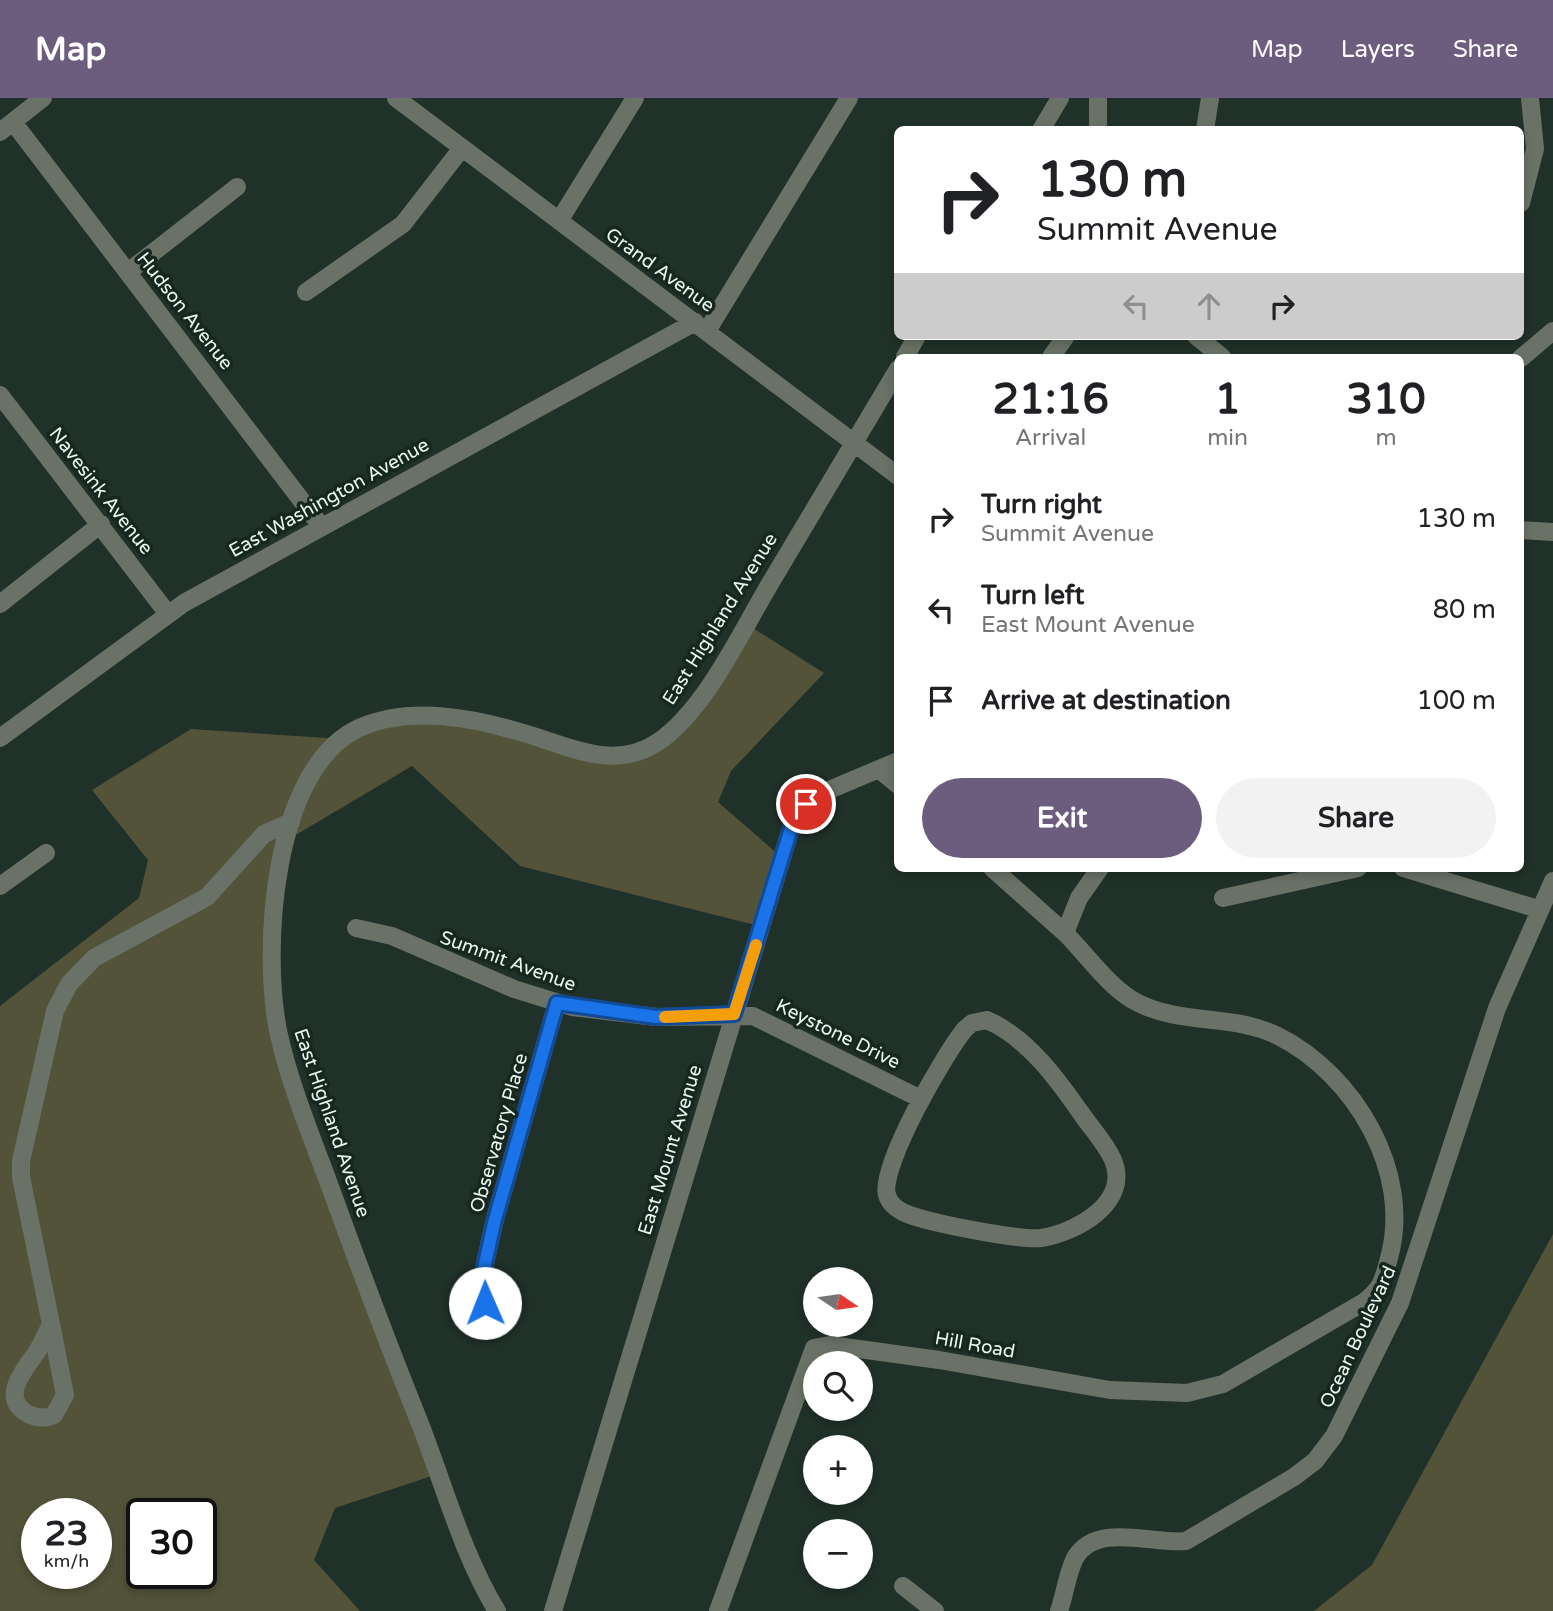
<!DOCTYPE html>
<meta charset="utf-8">
<style>
:root{--surface:#fff;--page:#f2f2f2;--text:#202124;--muted:#757577;--accent:#6c5d7f}
body{margin:0;font-family:"Varela Round",sans-serif;background:var(--page);color:var(--text);height:100vh;display:flex;flex-direction:column;font-size:26px;white-space:nowrap}
*{box-sizing:border-box;margin:0}
p{font-size:23px;color:var(--muted)}
.icon{flex:none;width:38px;height:38px;fill:none;stroke:currentColor;stroke-width:2;stroke-linecap:round;stroke-linejoin:round}
.map{position:relative;flex:1;overflow:hidden}
.drawer{position:absolute;left:894px;top:256px;width:630px;height:518px;display:flex;flex-direction:column;background:var(--surface);border-radius:10px;box-shadow:0 4px 10px #0003}
.drawer>*{flex:none}
.banner{position:absolute;left:894px;top:28px;width:630px;height:214px;border-radius:10px;box-shadow:0 4px 10px #0003;background:#fff;color:var(--text);overflow:hidden}
.needle{width:46px;rotate:103deg}
.buttons{position:absolute;left:803px;top:1169px;display:grid;gap:14px}
.buttons a{display:grid;place-items:center;width:70px;height:70px;border-radius:50%;background:var(--surface);box-shadow:0 4px 10px #0003;font-size:35px}
.speed{position:absolute;left:21px;top:1400px;display:flex;gap:14px;font-size:35px;font-weight:700;text-align:center}
.speed>*{display:grid;place-content:center;width:91px;height:91px;border-radius:50%;background:var(--surface);box-shadow:0 4px 10px #0003;line-height:1}
.speed small{font-size:18px;font-weight:400}
.speed .limit{border:4px solid #111;border-radius:10px;background:#fff;color:#111}
.pin{position:absolute;display:grid;place-items:center;width:60px;height:60px;color:#fff;margin:-30px;border:4px solid #fff;border-radius:50%;box-shadow:0 2px 7px #0007}
.me{position:absolute;width:77px;margin:-38px;rotate:359deg;stroke-linejoin:round;filter:drop-shadow(0 0 5px #0008)}
.turn{display:flex;align-items:center;gap:24px;height:147px;padding:0 28px;font-size:32px}
.turn .icon{width:91px;height:91px;stroke-width:2.5}
.turn b{display:block;font-size:49px;line-height:60px}
.lanes{display:flex;align-items:center;height:66px;padding:0 28px;background:#0003;justify-content:center;gap:35px;direction:ltr}
.lanes .off{opacity:.35}
.eta{display:flex;justify-content:space-evenly;align-items:center;height:119px;text-align:center}
.eta b{font-size:42px;font-weight:800;line-height:49px}
.primary-button{display:flex;gap:14px;margin-top:auto;padding:14px 28px}
.primary-button a{flex:1;height:80px;border-radius:42px;background:var(--accent);color:#fff;font-size:28px;font-weight:800;line-height:80px;text-align:center}
.primary-button a+a{background:var(--page);color:var(--text)}
ul{padding:0;list-style:none}
li{display:flex;align-items:center;gap:21px;height:91px;padding:0 28px}
li div{flex:1}
li b{display:block;font-size:26px}
li em{font-style:normal}
header{display:flex;align-items:center;gap:42px;box-sizing:border-box;height:98px;padding:0 35px;background:var(--accent);color:#fff}
header strong{font-size:33px}
nav{display:flex;gap:38px;margin-inline-start:auto;font-size:24px}
.map>svg:first-child{display:block}
</style>
<header>
<strong>Map</strong>
<nav><a>Map</a><a>Layers</a><a>Share</a></nav>
</header>
<div class="map">
<svg width="1553" height="1513" viewBox="0 0 1553 1513">
<rect width="100%" height="100%" fill="#203129"/>
<!-- green -->
<path fill="#535339" fill-rule="evenodd" d="M748,527L824,575L731,673L718,704L779,757L759,828L520,768L412,668L279,747L278,929L438,1376L335,1410L314,1462L360,1513H0V908L139,800L148,762L92,692L191,631L342,641L433,619L627,656L687,623ZM37,1416H96V1475H37ZM142,1416H201V1475H142Z
M1553,1136V1513H1314L1372,1467Z"/>
<g fill="none" stroke-linecap="round" stroke-linejoin="round">
<!-- minor -->
<path stroke="#6a7267" stroke-width="18" d="M396,0L898,378
M1098,0V32
M13,24L321,428
M1041,32L1060,0
M1205,32L1210,0
M0,34L43,0
M1521,105L1535,51L1530,0
M559,123L635,0
M128,174L237,89
M306,194L403,126L462,50
M707,233L849,0
M1196,238L1222,259
M905,259L917,238
M1051,259L1066,238
M1521,260L1553,233
M0,297L168,516
M1521,432L1553,434
M0,506L101,426
M0,640L184,505L695,224
M880,672L898,687
M992,770L1065,835
M1403,770L1538,811
M0,788L46,755
M1223,800L1358,770
M356,830L392,838L514,891L572,909L656,919L753,918L921,1001
M987,922C1028,940 1058,982 1083,1018C1093,1032 1106,1046 1113,1062C1131,1105 1075,1135 1041,1140C1022,1143 916,1123 901,1113C895,1110 889,1104 887,1097C879,1069 945,955 965,931L972,925Z
M490,1218L482,1194L483,1175L494,1125L557,905
M51,1226L21,1079V1063L55,913L69,886L94,860L207,799L264,736L291,724
M51,1226L65,1297L54,1317C46,1321 37,1320 28,1316C0,1300 23,1273 36,1255C42,1246 46,1236 51,1226Z
M903,1488L935,1513
M497,1513C463,1458 443,1384 419,1323C387,1244 357,1163 328,1083C310,1035 290,986 279,937C261,855 272,670 359,630C411,607 475,620 527,636C570,649 615,673 658,644C706,611 741,534 771,484C813,413 855,342 898,271
M553,1513L792,727L806,706L815,698L898,663
M718,1513L814,1250L830,1247L939,1262L1110,1292L1187,1295L1223,1286L1364,1204C1383,1189 1383,1182 1389,1160C1413,1074 1354,976 1278,938C1235,916 1182,927 1138,905C1110,891 1087,857 1065,835L1079,800L1100,770
M1059,1513C1065,1496 1067,1476 1075,1460C1096,1423 1154,1447 1186,1443L1294,1379L1315,1363L1334,1338L1400,1205L1497,910L1553,783"/>
</g>
<g fill="none" stroke-linecap="round" stroke-linejoin="round">
<defs>
<path id="route" d="M485,1205L483,1175L494,1125L557,905L656,919L734,916L792,727L806,706"/>
</defs>
<!-- route casing -->
<use href="#route" stroke="#114b97" stroke-width="18"/>
<!-- route -->
<use href="#route" stroke="#1a73e8" stroke-width="12"/>
<!-- slow -->
<path stroke="#f59e0b" stroke-width="12" d="M665,919L734,916L756,847"/>
</g>
<g text-anchor="middle" dominant-baseline="central" stroke-width="7" stroke-linejoin="round" paint-order="stroke">
<!-- street labels -->
<g font-size="19" fill="#ebf6f1" stroke="#16271f">
<text transform="translate(660 172) rotate(36)">Grand Avenue</text>
<text transform="translate(185 213) rotate(52)">Hudson Avenue</text>
<text transform="translate(101 393) rotate(52)">Navesink Avenue</text>
<text transform="translate(329 400) rotate(-29)">East Washington Avenue</text>
<text transform="translate(720 521) rotate(-58)">East Highland Avenue</text>
<text transform="translate(508 863) rotate(20)">Summit Avenue</text>
<text transform="translate(838 936) rotate(26)">Keystone Drive</text>
<text transform="translate(332 1025) rotate(71)">East Highland Avenue</text>
<text transform="translate(499 1035) rotate(-74)">Observatory Place</text>
<text transform="translate(670 1052) rotate(-73)">East Mount Avenue</text>
<text transform="translate(1358 1239) rotate(-65)">Ocean Boulevard</text>
<text transform="translate(975 1247) rotate(10)">Hill Road</text>
</g>
</g>
</svg>
<div class="buttons">
<a><svg class="needle" viewBox="-14 -14 28 28"><path d="M0-13l5 13h-10z" fill="#e53935"/><path d="M0 13l5-13h-10z" fill="#757577"/></svg></a>
<a><svg class="icon" aria-label="search" viewBox="0 0 24 24"><circle cx="10" cy="10" r="6"/><path d="M15 15l6 6"/></svg></a>
<a>+</a>
<a>−</a>
</div>
<div class="speed"><div>23<small>km/h</small></div><div class="limit">30</div></div>
<div class="pin" style="left:806px;top:706px;background:#d93025"><svg class="icon" aria-label="arrive" viewBox="0 0 24 24"><path d="M6 21V4h12l-3 4 3 4H6"/></svg></div>
<svg class="me" style="left:485px;top:1205px" viewBox="-20 -20 40 40"><circle r="19" fill="#fff"/><path d="M0-13L10 11 0 6-10 11z" fill="#1a73e8"/></svg>
<div class="banner">
<div class="turn"><svg class="icon" aria-label="right" viewBox="0 0 24 24"><path d="M7 20v-9h11M14 6l5 5-5 5"/></svg><div><b>130 m</b>Summit Avenue</div></div>
<div class="lanes"><svg class="icon off" aria-label="left" viewBox="0 0 24 24"><path d="M17 20v-9H6M10 6l-5 5 5 5"/></svg><svg class="icon off" aria-label="ahead" viewBox="0 0 24 24"><path d="M12 20V5M6 11l6-6 6 6"/></svg><svg class="icon" aria-label="right" viewBox="0 0 24 24"><path d="M7 20v-9h11M14 6l5 5-5 5"/></svg></div>
</div>
<section class="drawer">
<div class="eta">
<div><b>21:16</b><p>Arrival</p></div>
<div><b>1</b><p>min</p></div>
<div><b>310</b><p>m</p></div>
</div>
<ul>
<li><svg class="icon" aria-label="right" viewBox="0 0 24 24"><path d="M7 20v-9h11M14 6l5 5-5 5"/></svg><div><b>Turn right</b><p>Summit Avenue</p></div><em>130 m</em></li>
<li><svg class="icon" aria-label="left" viewBox="0 0 24 24"><path d="M17 20v-9H6M10 6l-5 5 5 5"/></svg><div><b>Turn left</b><p>East Mount Avenue</p></div><em>80 m</em></li>
<li><svg class="icon" aria-label="arrive" viewBox="0 0 24 24"><path d="M6 21V4h12l-3 4 3 4H6"/></svg><div><b>Arrive at destination</b></div><em>100 m</em></li>
</ul>
<div class="primary-button"><a>Exit</a><a>Share</a></div>
</section>
</div>
